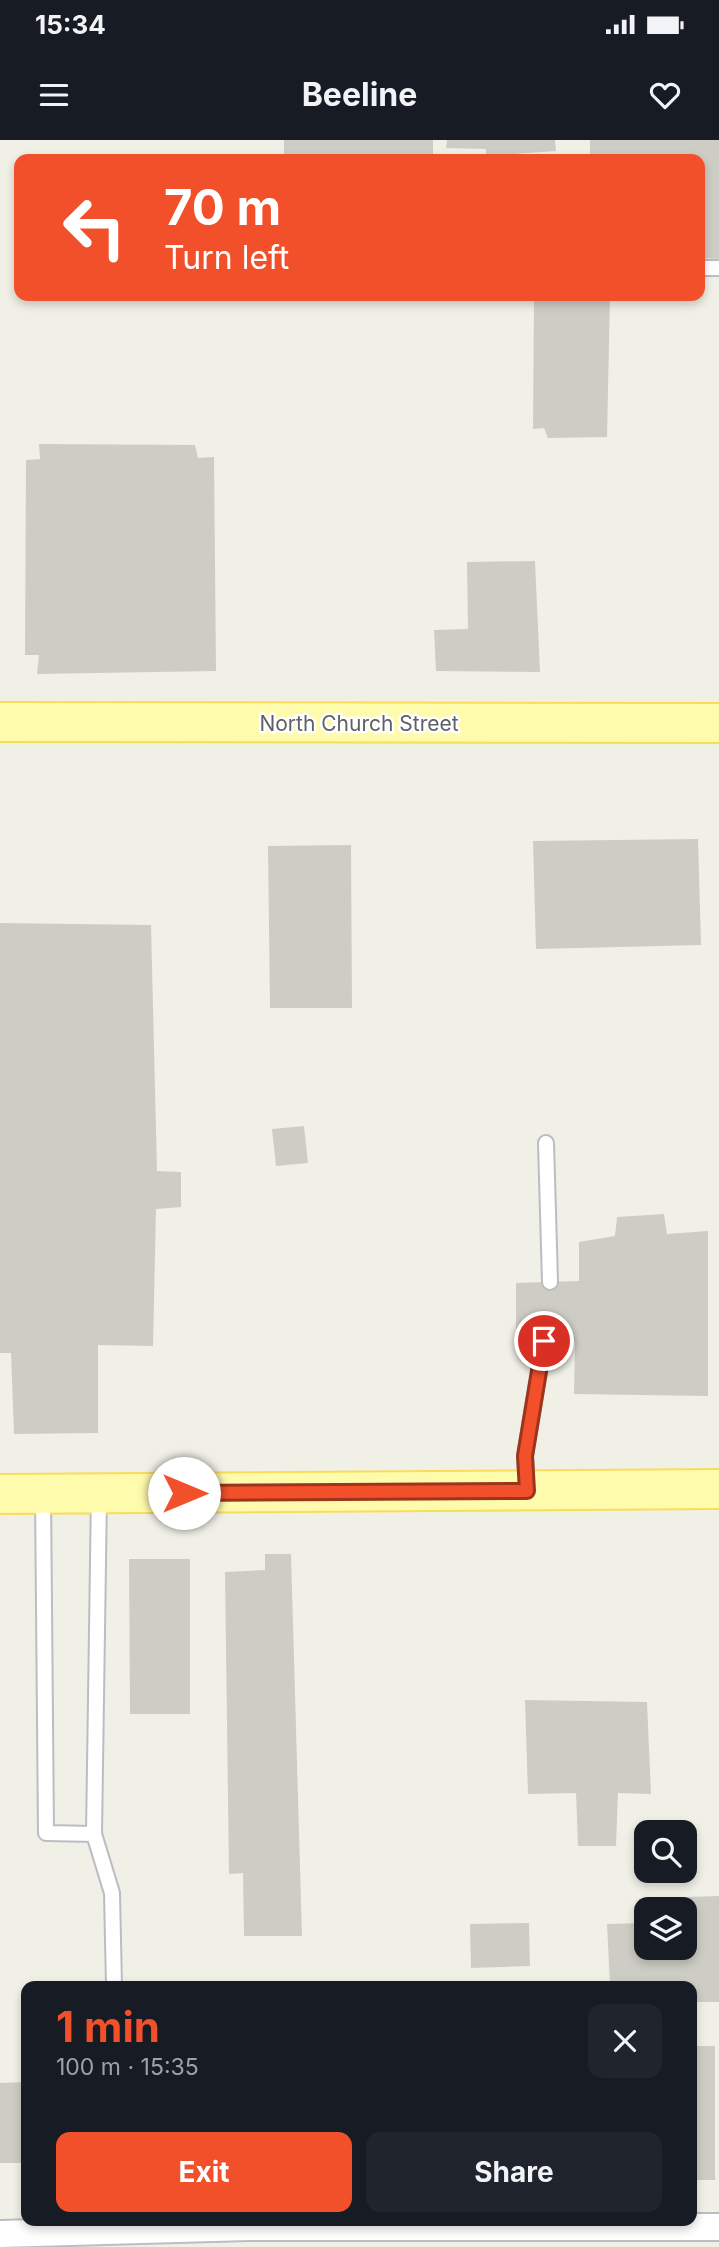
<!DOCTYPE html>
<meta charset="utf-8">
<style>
:root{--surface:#171b24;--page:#20242c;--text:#f1f3f6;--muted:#9ea1a6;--accent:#f2502b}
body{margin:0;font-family:Inter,sans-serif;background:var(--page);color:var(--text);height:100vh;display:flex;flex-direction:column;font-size:26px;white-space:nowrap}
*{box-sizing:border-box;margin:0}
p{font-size:23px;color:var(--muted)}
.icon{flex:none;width:38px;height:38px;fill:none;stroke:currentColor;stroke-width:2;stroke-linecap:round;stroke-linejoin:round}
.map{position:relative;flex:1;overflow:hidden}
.sheet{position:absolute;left:21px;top:1841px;width:676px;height:245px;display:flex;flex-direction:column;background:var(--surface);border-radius:14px;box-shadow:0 4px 10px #0003}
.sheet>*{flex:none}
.guide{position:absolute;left:14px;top:14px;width:691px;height:147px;border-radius:14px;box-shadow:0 4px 10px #0003;background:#f2502b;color:#fff;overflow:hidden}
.fabs{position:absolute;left:634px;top:1680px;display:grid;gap:14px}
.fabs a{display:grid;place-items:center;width:63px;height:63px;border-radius:14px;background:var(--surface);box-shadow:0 4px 10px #0003;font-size:35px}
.pin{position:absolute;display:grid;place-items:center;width:60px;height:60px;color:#fff;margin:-30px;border:4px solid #fff;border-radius:50%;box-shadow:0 2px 7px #0007}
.me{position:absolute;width:77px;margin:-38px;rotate:90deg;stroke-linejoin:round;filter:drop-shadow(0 0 5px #0008)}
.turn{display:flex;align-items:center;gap:24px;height:147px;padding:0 35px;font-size:32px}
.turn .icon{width:91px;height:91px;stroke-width:2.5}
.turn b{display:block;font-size:49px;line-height:60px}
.round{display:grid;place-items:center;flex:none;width:74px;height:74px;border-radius:14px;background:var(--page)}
.summary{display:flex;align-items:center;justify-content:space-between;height:119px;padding:0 35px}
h1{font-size:42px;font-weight:700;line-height:52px;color:var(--accent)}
.button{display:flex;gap:14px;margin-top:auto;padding:14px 35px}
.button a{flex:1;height:80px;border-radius:14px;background:var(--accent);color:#fff;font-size:28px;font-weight:700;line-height:80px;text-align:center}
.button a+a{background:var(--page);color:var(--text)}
.status{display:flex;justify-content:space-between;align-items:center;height:49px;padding:0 35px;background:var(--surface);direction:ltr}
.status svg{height:19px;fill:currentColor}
header{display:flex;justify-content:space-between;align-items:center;height:91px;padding:0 35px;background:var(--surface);font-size:32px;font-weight:700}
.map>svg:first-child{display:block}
</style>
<div class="status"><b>15:34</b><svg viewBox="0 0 49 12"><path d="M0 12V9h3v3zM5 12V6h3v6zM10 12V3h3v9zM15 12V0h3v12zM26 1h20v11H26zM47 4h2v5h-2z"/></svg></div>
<header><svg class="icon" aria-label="menu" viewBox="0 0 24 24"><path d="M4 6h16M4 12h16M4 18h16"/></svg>Beeline<svg class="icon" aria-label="heart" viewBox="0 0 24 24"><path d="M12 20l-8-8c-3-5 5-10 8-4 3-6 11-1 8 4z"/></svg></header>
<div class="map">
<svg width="719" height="2107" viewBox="0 0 719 2107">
<rect width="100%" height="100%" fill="#f1f0e7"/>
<!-- building -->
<path fill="#cecdc5" d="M284,0H433V19H284Z
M447,0H555L556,11L513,14V19H486V9L446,8Z
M590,0H719V119L700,118V19H590Z
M534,156H610L607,297L548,298L544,288L533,289Z
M39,304L195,305L198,318L214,317L216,531L37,534L39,515H25L26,320L40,319Z
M535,421L540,532L436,531L434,490L468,489L467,422Z
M698,699L701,805L536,809L533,701Z
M351,705L352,868H270L268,706Z
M0,783L151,785L157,1031L181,1032V1067L156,1069L153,1206L98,1205V1293L14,1294L11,1213H0Z
M304,986L308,1023L276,1026L272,989Z
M664,1074L667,1094L708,1091V1256L574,1254L575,1202L516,1201V1143L579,1141V1102L615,1096L617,1077Z
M265,1414H291L302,1796H244L243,1733L229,1734L225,1432L265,1430Z
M129,1419H190V1574H130Z
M525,1560L647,1562L651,1654L618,1653L616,1706H578L576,1653L528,1654Z
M719,1756V1862H691V1846H610L607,1784L646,1783V1808H684V1769H654V1758Z
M529,1783L530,1826L471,1828L470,1784Z
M691,1906H715V2040H691Z
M26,1942V2023H0V1943Z"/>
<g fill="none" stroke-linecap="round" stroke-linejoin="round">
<defs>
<path id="service" d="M700,128H719
M546,1003L550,1142
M527,1349L525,1316L544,1201
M43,1354L46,1693L94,1694
M99,1354L94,1694L112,1753L114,1846"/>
<path id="minor" d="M0,2094L249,2087H719"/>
<path id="primary" d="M0,582L719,583
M0,1354L719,1349"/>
</defs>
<!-- service casing -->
<use href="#service" stroke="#bbbdc3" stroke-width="18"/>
<!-- minor casing -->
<use href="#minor" stroke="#bbbdc3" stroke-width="30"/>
<!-- primary casing -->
<use href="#primary" stroke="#f9dd58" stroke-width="42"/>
<!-- service -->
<use href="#service" stroke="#fff" stroke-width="14"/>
<!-- minor -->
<use href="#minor" stroke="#fff" stroke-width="26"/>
<!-- primary -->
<use href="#primary" stroke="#fffbad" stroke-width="38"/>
</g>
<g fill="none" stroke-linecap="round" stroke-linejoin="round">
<defs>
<path id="route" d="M184,1353L527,1351L525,1316L544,1201"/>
</defs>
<!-- route casing -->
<use href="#route" stroke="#9d341c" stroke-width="18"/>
<!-- route -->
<use href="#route" stroke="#f2502b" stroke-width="12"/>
</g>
<g text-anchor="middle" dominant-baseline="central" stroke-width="5" stroke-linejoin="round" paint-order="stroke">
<!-- street labels -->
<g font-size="21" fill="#5e6168" stroke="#fff">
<text x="359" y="583">North Church Street</text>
</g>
</g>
</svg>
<div class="fabs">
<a><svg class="icon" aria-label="search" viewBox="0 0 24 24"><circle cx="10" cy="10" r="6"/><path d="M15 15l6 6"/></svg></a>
<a><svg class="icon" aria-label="layers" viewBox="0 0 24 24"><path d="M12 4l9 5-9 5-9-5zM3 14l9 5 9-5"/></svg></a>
</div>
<div class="pin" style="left:544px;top:1201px;background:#d93025"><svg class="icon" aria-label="arrive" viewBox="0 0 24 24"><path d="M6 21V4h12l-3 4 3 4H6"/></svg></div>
<svg class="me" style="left:184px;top:1353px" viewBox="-20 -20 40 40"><circle r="19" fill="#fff"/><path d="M0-13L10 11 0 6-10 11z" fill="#f2502b"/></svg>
<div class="guide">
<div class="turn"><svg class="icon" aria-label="left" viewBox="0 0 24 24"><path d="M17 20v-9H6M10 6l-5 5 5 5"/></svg><div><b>70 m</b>Turn left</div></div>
</div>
<section class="sheet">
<div class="summary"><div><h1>1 min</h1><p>100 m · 15:35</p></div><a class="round"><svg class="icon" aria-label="close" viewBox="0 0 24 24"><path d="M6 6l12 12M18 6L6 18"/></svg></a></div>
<div class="button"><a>Exit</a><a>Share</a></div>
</section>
</div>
